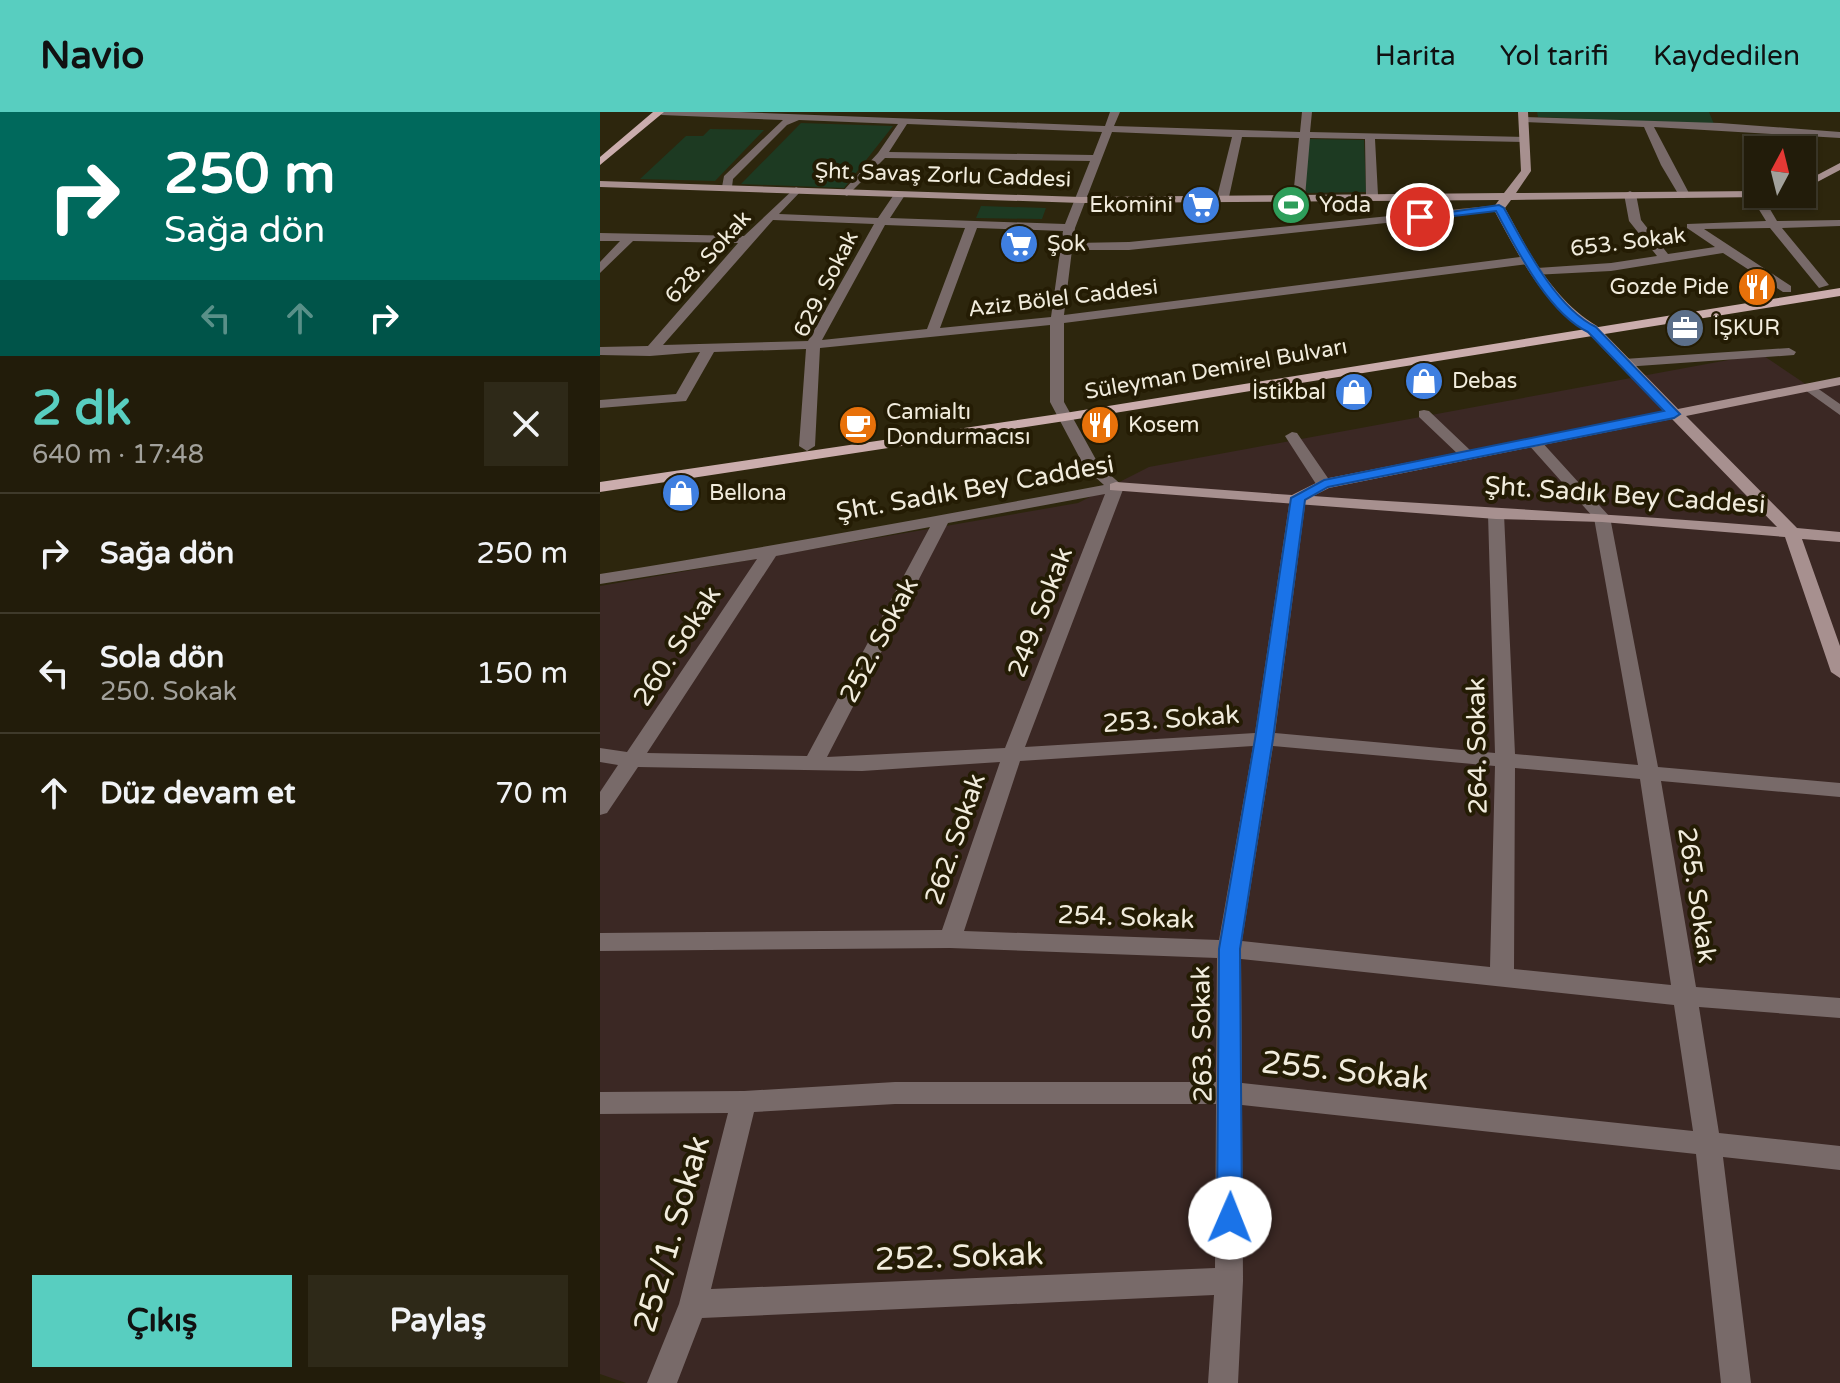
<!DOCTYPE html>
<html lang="tr">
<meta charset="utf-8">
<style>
:root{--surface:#221c0a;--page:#2e2918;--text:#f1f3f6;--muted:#a2a19c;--line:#3f3a2b;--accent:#58cec0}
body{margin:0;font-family:"Varela Round",sans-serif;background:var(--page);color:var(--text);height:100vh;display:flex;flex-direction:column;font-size:30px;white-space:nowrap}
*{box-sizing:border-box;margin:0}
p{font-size:26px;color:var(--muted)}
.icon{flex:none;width:44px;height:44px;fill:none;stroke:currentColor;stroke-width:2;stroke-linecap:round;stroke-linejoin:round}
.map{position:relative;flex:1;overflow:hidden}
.drawer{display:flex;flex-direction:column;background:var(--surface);width:600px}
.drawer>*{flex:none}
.top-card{background:#00695c;color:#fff;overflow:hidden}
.needle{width:52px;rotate:7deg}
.fabs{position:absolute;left:1144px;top:24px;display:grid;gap:16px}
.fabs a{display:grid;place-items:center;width:72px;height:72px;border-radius:0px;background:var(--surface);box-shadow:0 2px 6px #0004,0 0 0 2px var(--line);font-size:40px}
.pin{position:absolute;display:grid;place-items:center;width:68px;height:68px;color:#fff;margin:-34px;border:4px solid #fff;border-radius:50%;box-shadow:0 2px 8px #0007}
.me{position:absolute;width:88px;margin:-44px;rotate:1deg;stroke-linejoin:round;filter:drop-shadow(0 0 6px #0008)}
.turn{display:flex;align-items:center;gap:28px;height:168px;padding:0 32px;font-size:36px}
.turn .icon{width:104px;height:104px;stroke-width:2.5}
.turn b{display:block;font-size:56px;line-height:68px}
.lanes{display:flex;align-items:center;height:76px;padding:0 32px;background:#0003;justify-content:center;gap:40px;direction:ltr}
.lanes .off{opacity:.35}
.round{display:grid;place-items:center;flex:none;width:84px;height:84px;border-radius:0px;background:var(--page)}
.head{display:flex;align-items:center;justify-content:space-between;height:136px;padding:0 32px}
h1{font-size:48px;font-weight:800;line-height:60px;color:var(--accent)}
.primary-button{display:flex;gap:16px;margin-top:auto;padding:16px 32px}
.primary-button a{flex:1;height:92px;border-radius:0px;background:var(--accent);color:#111;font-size:32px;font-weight:800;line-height:92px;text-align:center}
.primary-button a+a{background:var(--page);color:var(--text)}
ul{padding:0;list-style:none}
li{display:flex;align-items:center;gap:24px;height:120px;padding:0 32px;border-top:2px solid var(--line)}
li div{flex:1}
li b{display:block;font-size:30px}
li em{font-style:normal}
header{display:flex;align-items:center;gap:48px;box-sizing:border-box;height:112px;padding:0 40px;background:var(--accent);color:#111}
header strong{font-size:38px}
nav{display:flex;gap:44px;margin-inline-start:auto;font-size:28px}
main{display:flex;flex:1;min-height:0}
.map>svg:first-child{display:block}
</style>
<header>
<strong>Navio</strong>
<nav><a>Harita</a><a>Yol tarifi</a><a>Kaydedilen</a></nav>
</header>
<main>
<section class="drawer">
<div class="top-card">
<div class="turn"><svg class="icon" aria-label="right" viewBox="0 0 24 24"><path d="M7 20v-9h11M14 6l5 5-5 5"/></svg><div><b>250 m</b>Sağa dön</div></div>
<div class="lanes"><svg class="icon off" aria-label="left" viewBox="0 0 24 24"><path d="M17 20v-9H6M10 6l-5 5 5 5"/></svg><svg class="icon off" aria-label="ahead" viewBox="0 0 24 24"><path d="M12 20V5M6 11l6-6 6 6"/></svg><svg class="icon" aria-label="right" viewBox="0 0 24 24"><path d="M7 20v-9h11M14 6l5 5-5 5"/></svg></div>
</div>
<div class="head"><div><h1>2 dk</h1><p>640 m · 17:48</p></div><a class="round"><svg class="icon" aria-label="close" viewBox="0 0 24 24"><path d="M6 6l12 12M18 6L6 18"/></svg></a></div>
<ul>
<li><svg class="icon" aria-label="right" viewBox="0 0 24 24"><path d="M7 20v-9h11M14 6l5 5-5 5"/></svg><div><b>Sağa dön</b></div><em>250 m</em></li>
<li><svg class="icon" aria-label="left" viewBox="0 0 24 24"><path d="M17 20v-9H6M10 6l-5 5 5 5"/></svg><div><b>Sola dön</b><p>250. Sokak</p></div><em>150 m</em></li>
<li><svg class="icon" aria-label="ahead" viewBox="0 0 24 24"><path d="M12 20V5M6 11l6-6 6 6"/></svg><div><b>Düz devam et</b></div><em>70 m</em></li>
</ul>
<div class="primary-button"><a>Çıkış</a><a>Paylaş</a></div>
</section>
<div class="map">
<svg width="1240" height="1271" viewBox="0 0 1240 1271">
<rect width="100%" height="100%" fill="#2d260d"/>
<!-- industrial -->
<path fill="#3b2824" d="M1161,242L1210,275L1240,269V1271H26L0,1262V474L478,391L549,355Z"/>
<!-- green -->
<path fill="#1d3a22" d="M937,0H1109L1114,12L938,5Z
M201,11L293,14L244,76L141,72Z
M110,17L164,18L115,69L40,67L86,24H103Z
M708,27L764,28L766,80L705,81Z
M381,94L446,96L442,107L376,106Z"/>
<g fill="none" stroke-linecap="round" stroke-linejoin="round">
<!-- street -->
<path fill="#786a69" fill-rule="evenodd" d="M57,0H139L505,14L510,0H520L514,14L700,20L702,0H712L710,20L928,25V29L924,30L775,27L778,83L772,86L766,83L765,27L710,26L705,85L699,88L693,85L699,26L642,25L629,85L623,88L617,85L632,25L512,20L475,116L473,131L529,130L899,93L905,96L899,99L529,138H472L464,203L928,144L934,148L928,152L464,211V290L499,353L524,375L425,635L655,621L690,386L698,381L706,386L675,621L895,641L888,402L896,397L904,402L915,642L1038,653L994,406L927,331L930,328H940L1010,405L1058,655L1240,671V685L1061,669L1096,875L1240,886V906L1099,895L1119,1021L1240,1034V1058L1123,1045L1151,1271H1121L1096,1042L642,993L643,1169L638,1271H608L614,1183L102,1206L77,1271H47L79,1192L128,1001L0,1002V980L144,979L295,970H616L617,846L350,836L0,839V821L342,818L400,650L262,659L38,655L7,701L0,703V680L18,653L0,650V636L27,640L157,447L0,472V462C170,435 336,404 504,373L485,356L450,290V213L220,236L215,334L207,339L199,334L206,237L114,240L86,289L0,296V288L76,282L100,240L50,244L0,243V235L48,234L138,131L33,129L0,161V150L20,129H0V121L144,124L196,75L202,78L179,102L278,106L295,81L299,80L305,83L290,106L465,112L490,49L285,46L247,84L241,81L243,79L278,41L298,12L199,8L187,13L133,67L132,75L127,78L122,75L124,64L183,8L62,3ZM307,12L502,20L493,43L289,40ZM173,108L274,112L208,229L63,233ZM285,113L365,116L327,217L222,228ZM377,116L463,119L451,205L340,216ZM505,382L405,636L227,645L348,411ZM330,415L207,644L47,641L176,444ZM653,634L619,828L364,819L420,649ZM673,634L895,654L890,855L642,829ZM915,656L1040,667L1071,873L914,857ZM641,847L1074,893L1093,1019L642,971ZM295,992H616L615,1156L111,1177L154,1000Z
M924,5L1120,11L1240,20V26L1054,15L1090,83L1084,86L1080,85L1061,53L1044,15L921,10Z
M1030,79L1036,82L1041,108L1068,142L1115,135L1087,116V112L1166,109L1150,83L1156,80L1161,82L1177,109L1240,108V114L1182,116L1229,173L1219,176L1170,116L1104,117L1191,174V180H1183L1123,141L1011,159L933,163L931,160L937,156L1011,151L1057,144L1029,109L1024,82Z
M1189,236L1196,240L1194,243L1024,255L1017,251L1024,247Z
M1210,271L1240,292V303L1205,278L1203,275Z
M824,298L829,299L871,339V345H861L819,305V299Z
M692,320L697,321L732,372L730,375H718L716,372L685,324Z"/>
<!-- secondary -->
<path fill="#a7908f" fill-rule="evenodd" d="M918,0H928L931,59L916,81L1158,79V82H1171L1165,85L911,88L905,96C929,140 952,187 997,214L1078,297L1240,265V273L1086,304L1197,416L1240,420V430L1202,427L1240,534V566L1231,560L1185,425L1002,410L896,407L510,378V372L516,370L692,383L724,367L1065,300L987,220C942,192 918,142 893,96L899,88L481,91L0,75V69L481,85L904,81L921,59ZM1072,307L1177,415C1022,402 868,395 713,384L729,376Z
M1240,51V58L1202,78V71Z"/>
<!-- primary -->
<path fill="#cbadad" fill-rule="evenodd" d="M53,0H64L0,53V45Z
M1240,176V184L465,309L0,380V370L465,301Z"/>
</g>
<!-- route -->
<path fill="#1a73e8" stroke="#114b97" stroke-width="2" d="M899,93L904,96C925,134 956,196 996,215L1080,302L1074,306L728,375L705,388L673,627L640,837L642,1106L638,1115L630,1118L621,1115L617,1106L619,837L655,627L691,386L724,368L1064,299L988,220C948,201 917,138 896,99L820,108L815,105Z"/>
<!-- icons -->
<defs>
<symbol id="supermarket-disc" viewBox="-11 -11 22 22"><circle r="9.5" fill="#3f7fe0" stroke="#241c04"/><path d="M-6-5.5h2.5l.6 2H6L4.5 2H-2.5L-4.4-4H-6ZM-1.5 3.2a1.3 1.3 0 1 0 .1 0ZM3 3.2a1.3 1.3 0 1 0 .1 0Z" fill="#fff"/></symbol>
<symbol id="stadium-disc" viewBox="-11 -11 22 22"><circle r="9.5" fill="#2e9e5b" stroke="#241c04"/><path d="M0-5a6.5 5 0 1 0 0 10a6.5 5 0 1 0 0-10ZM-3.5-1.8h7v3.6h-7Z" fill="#fff"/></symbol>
<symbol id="restaurant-disc" viewBox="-11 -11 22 22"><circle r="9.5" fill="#e8710a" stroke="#241c04"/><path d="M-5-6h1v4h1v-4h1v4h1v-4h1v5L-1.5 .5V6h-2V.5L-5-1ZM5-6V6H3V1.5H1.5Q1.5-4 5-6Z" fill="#fff"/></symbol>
<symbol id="office-disc" viewBox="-11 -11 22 22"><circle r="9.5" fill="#5c6f8a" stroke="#241c04"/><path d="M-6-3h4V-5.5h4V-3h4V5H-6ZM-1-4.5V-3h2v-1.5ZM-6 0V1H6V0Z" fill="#fff"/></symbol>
<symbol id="shop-disc" viewBox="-11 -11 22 22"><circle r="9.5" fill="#3f7fe0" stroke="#241c04"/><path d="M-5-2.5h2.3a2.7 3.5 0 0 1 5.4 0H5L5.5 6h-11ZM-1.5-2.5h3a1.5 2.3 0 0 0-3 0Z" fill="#fff"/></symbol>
<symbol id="cafe-disc" viewBox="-11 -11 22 22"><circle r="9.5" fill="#e8710a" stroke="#241c04"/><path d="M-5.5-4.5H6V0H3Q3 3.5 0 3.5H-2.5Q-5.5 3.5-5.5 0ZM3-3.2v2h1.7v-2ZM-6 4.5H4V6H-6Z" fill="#fff"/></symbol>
</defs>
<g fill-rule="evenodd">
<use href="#supermarket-disc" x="579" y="71" width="44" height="44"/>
<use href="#stadium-disc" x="669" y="71" width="44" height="44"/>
<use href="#supermarket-disc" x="397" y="110" width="44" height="44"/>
<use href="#restaurant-disc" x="1135" y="153" width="44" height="44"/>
<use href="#office-disc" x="1063" y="194" width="44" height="44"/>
<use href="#shop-disc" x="802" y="247" width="44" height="44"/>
<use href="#shop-disc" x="732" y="258" width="44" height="44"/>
<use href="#cafe-disc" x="236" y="291" width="44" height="44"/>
<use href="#restaurant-disc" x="478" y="291" width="44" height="44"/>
<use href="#shop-disc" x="59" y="359" width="44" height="44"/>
</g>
<g text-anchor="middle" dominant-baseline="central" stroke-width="8" stroke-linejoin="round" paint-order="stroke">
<!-- far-street labels -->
<g font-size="22" fill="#f1ecdd" stroke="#241c04">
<text transform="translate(343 63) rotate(2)">Şht. Savaş Zorlu Caddesi</text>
<text transform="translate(1028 130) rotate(-7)">653. Sokak</text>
<text transform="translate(108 145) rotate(-48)">628. Sokak</text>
<text transform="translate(226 172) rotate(-63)">629. Sokak</text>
<text transform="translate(463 186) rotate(-7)">Aziz Bölel Caddesi</text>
<text transform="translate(616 257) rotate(-10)">Süleyman Demirel Bulvarı</text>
</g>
<!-- far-poi labels -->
<g font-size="22" fill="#f1ecdd" stroke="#241c04" text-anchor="start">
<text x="573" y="93" text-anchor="end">Ekomini</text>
<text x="719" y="93">Yoda</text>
<text x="447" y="132">Şok</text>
<text x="1129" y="175" text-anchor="end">Gozde Pide</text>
<text x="1113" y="216">İŞKUR</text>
<text x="852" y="269">Debas</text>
<text x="726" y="280" text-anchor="end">İstikbal</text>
<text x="286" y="300">Camialtı<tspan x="286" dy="25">Dondurmacısı</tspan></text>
<text x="528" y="313">Kosem</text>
<text x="109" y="381">Bellona</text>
</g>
<!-- street labels -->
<g font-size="26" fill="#f1ecdd" stroke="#241c04">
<text transform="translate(375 376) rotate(-10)">Şht. Sadık Bey Caddesi</text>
<text transform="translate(1025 383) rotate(4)">Şht. Sadık Bey Caddesi</text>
<text transform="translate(440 500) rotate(-69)">249. Sokak</text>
<text transform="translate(279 528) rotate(-62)">252. Sokak</text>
<text transform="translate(77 534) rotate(-57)">260. Sokak</text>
<text transform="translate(571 607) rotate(-4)">253. Sokak</text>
<text transform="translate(877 634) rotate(-91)">264. Sokak</text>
<text transform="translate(355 727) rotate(-71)">262. Sokak</text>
<text transform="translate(1097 783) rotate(81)">265. Sokak</text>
<text transform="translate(526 805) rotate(2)">254. Sokak</text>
<text transform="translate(602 922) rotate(-91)">263. Sokak</text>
</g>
<!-- near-street labels -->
<g font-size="32" fill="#f1ecdd" stroke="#241c04">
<text transform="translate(745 959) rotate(6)">255. Sokak</text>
<text transform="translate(72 1122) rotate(-74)">252/1. Sokak</text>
<text transform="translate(359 1145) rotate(-2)">252. Sokak</text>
</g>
</g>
</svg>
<div class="fabs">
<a><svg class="needle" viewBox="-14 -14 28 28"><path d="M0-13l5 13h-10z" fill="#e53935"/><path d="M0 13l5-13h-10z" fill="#a2a19c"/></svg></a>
</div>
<div class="pin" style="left:820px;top:105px;background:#d93025"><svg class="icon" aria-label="arrive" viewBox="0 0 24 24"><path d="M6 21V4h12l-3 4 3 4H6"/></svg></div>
<svg class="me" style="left:630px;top:1106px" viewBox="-20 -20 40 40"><circle r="19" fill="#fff"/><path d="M0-13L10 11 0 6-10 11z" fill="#1a73e8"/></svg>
</div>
</main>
